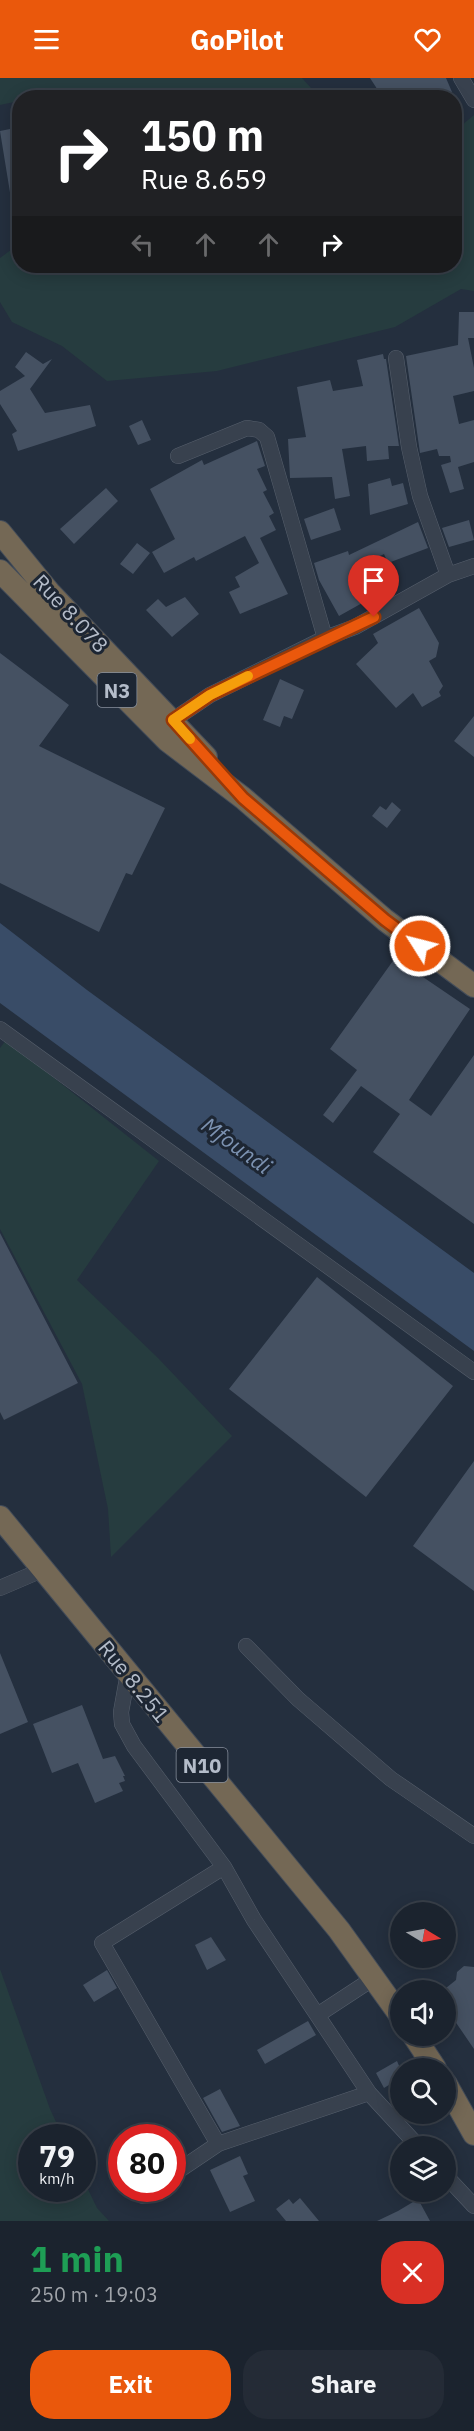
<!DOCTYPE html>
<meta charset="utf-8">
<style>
:root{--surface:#1b232e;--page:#242b36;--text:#f1f3f6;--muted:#a0a4aa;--line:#39404a;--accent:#ea580c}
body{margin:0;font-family:"IBM Plex Sans",sans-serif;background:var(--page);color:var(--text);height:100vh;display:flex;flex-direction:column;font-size:22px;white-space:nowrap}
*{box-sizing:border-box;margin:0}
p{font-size:20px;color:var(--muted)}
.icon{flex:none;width:33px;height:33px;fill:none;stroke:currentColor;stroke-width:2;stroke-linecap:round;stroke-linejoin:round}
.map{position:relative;height:2143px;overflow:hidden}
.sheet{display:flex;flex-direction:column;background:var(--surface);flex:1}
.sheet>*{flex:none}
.banner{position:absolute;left:12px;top:12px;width:450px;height:183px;border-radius:24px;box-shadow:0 3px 15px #0003,0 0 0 2px var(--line);background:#202124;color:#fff;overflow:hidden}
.needle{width:39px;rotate:100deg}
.controls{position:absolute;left:390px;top:1824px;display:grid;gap:12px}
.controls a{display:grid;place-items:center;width:66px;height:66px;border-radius:50%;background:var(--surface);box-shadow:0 3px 15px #0003,0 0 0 2px var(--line);font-size:30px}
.speed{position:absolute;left:18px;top:2046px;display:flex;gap:12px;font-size:30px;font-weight:700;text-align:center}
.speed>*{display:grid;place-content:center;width:78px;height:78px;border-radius:50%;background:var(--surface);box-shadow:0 3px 15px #0003,0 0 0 2px var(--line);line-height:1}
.speed small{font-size:15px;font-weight:400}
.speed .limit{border:9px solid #d22;background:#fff;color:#111}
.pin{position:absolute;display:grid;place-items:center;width:51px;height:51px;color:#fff;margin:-62px -26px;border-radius:50% 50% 50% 0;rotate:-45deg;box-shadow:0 0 6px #0007}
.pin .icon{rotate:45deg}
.me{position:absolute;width:66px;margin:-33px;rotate:306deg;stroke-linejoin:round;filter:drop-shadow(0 0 4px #0008)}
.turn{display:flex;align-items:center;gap:21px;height:126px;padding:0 30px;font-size:27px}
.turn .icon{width:78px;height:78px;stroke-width:2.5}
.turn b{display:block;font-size:42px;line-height:51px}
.lanes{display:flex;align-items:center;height:57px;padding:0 30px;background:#0003;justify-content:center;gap:30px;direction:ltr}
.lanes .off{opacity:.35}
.round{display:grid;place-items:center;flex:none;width:63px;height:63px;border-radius:24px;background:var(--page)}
.overview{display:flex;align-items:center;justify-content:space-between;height:102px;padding:0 30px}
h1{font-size:36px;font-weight:700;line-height:45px;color:#1e9e55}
.cta{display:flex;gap:12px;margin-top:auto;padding:12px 30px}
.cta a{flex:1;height:69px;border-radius:24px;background:var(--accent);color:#fff;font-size:24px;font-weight:700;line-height:69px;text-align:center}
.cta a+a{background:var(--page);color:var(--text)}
header{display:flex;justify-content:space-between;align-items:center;height:78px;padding:0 30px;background:var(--accent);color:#fff;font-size:27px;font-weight:700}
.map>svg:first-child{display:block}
</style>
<header><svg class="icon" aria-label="menu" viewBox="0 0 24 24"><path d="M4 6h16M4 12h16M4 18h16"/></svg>GoPilot<svg class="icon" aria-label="heart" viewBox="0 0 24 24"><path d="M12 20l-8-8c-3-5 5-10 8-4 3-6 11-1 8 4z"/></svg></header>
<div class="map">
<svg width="474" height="2143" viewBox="0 0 474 2143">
<rect width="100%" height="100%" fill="#242f3e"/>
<!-- green -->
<path fill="#263c3f" d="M0,0H302L319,19L20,20L19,23L0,27Z
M474,37V213L461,211L395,249L217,293L107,303L62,268L12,244L0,224V180L19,166L20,188H454L455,53Z
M6,962L159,1083L77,1202L158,1280L232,1358L111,1479L108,1431L82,1306L0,1151V970Z
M0,1891L50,2031L63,2059L32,2060V2110H82L83,2101L97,2130L109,2143H0Z"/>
<!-- water -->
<path fill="#394c67" d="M0,845L87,912L474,1195V1273L0,925Z"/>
<!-- building -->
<path fill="#455162" d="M370,0H446L452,14L439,20H383Z
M20,49V133H13L0,53Z
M459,234H474V260H468L474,290V313L453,318L459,346L474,342V384L458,389L464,411L450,415L441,387L451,384L450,378H439L437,371L420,375L406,278L458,267Z
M26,274L43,286L52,281L30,311L45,335L90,327L96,348L18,373L12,356L17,353L0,326V313L25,298L15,289Z
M383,276L384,281H386L399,368H388L389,381L367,383L366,368L342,371L350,418L335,421L332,399L290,400L288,361L306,359L297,309L330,302L333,313L363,308L357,282Z
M142,342L151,362L138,367L129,348Z
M257,363L265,388L257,391L267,412L263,414L274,435L269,438L276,452L260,460L288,516L240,536L229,514L240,509L235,499L259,485L245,458L196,483L194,479L164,495L152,474L175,461L150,411L202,382L204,387Z
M390,400L392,408L403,405L408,426L370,437L368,406Z
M106,410L118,423L74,466L60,451Z
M334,430L341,452L311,462L304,441Z
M469,442L474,462L449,469L442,450Z
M418,444L428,470L388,485L384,476L358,489L373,519L339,538L319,502L314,485L348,473L349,477Z
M137,465L150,475L133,496L120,486Z
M185,519L199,536L172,559L146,532L158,521L166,529Z
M419,530L439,565L436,579L429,583L443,608L439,614L441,618L422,629L413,615L396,630L356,586L378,565L373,556Z
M0,575L69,627L39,668L165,730L132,797L126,795L99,854L0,805Z
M280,601L304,612L292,641L284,638L280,649L263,642Z
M474,638V679L454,663Z
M392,724L401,732L387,750L372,738L380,728L386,732Z
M395,880L470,931L409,1022L431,1038L474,977V1146L373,1074L400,1036L361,1008L333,1045L323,1037L357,992L330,971Z
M0,1155L78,1305L4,1342L0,1334Z
M317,1199L453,1308L366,1419L229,1311Z
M474,1383V1513L413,1468Z
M0,1575L28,1644L0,1656Z
M82,1627L103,1681L115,1678L125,1698H123L125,1703L119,1705L123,1713L95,1725L78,1685L52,1695L33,1646Z
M211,1859L226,1882L207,1892L195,1867Z
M464,1888L474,1889V1971L446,1930V1910L456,1902L457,1894Z
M107,1892L117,1910L94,1924L83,1907Z
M308,1943L316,1957L265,1986L257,1972Z
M397,1983L400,1990V2000L384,2010L376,1995Z
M220,2011L240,2048L222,2054L203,2020Z
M240,2078L248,2096L243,2098L255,2123L230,2134L210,2092Z
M300,2120L319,2143H286L276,2131L289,2121L293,2126Z
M418,2121L430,2143H377L398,2133Z"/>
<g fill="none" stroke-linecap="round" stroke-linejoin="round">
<defs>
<path id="minor" d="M461,0L474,22
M396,280L409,369L420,418L448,497
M178,378L247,350L259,352L267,359L325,560
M173,642L210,617L325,560L355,549L448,497L474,488
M0,951L474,1294
M0,1510L42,1492
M246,1568L298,1621L391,1701L474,1758
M128,1595L121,1634L122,1646L134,1668L224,1789L254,1842L369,2015L418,2068
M319,1936L374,1900
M218,2066L102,1865L224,1789
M172,2097L218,2066L369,2015
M446,2098L474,2128
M143,2118L153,2110"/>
<path id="highway" d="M0,454L49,514L206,679
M0,493L168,663L243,720L385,842L474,908
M0,1439L339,1852L400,1937
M414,1958L435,1990
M446,2006L474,2056"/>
</defs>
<!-- minor casing -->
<use href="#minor" stroke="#565f6c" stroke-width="16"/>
<!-- highway casing -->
<use href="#highway" stroke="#434c59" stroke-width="24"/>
<!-- minor -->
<use href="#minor" stroke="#38414e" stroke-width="15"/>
<!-- highway -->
<use href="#highway" stroke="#746855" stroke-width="22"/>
</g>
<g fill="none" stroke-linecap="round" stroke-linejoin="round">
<defs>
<path id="route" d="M374,539L210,617L173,642L243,720L385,842L420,868"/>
</defs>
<!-- route casing -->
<use href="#route" stroke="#983908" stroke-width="15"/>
<!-- route -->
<use href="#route" stroke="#ea580c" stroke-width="10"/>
<!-- slow -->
<path stroke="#f59e0b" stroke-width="10" d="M190,661L173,642L210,617L248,598"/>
</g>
<g text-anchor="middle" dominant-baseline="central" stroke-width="6" stroke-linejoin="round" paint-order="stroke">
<!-- shield labels -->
<g fill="#1d2633" stroke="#878f9c" stroke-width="1.5">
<rect x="97.5" y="595" width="39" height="34" rx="4.5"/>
<rect x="176.5" y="1670" width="51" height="34" rx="4.5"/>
</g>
<g font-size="20" font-weight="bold" fill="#b4bcc9">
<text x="117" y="612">N3</text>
<text x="202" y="1687">N10</text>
</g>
<!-- street labels -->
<g font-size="21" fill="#b4bcc9" stroke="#1d2633">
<text transform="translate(71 535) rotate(47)">Rue 8.078</text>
<text transform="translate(134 1603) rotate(51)">Rue 8.251</text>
</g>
<!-- water labels -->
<g font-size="22" font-style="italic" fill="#7c92b1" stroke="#1d2633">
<text transform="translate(237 1067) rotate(36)">Mfoundi</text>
</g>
</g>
</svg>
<div class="controls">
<a><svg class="needle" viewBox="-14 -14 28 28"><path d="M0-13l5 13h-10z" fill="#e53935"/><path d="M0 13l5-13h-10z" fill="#a0a4aa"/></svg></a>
<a><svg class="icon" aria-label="sound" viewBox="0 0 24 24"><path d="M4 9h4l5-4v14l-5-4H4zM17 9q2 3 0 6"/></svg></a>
<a><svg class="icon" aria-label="search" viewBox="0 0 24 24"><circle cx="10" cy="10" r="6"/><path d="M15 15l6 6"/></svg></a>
<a><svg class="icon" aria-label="layers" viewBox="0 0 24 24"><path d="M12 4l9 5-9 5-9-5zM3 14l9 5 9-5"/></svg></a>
</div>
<div class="speed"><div>79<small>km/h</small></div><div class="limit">80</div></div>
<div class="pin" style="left:374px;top:539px;background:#d93025"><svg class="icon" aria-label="arrive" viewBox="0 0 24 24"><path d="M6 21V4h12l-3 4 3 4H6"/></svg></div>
<svg class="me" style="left:420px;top:868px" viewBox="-20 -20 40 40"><circle r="17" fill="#ea580c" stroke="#fff" stroke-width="3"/><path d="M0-11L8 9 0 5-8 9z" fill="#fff"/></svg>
<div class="banner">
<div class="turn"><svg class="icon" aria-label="right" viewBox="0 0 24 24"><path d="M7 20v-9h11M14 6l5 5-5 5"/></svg><div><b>150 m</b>Rue 8.659</div></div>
<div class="lanes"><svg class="icon off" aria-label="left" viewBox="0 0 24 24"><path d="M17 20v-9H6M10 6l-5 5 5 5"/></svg><svg class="icon off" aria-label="ahead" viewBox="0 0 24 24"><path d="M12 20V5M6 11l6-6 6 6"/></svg><svg class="icon off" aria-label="ahead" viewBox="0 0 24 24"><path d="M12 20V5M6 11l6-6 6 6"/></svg><svg class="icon" aria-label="right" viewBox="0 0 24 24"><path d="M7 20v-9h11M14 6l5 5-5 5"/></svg></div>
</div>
</div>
<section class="sheet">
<div class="overview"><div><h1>1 min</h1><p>250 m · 19:03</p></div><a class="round" style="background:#d93025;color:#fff"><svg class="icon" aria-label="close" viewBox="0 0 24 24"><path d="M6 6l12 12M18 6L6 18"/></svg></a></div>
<div class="cta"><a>Exit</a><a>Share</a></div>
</section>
